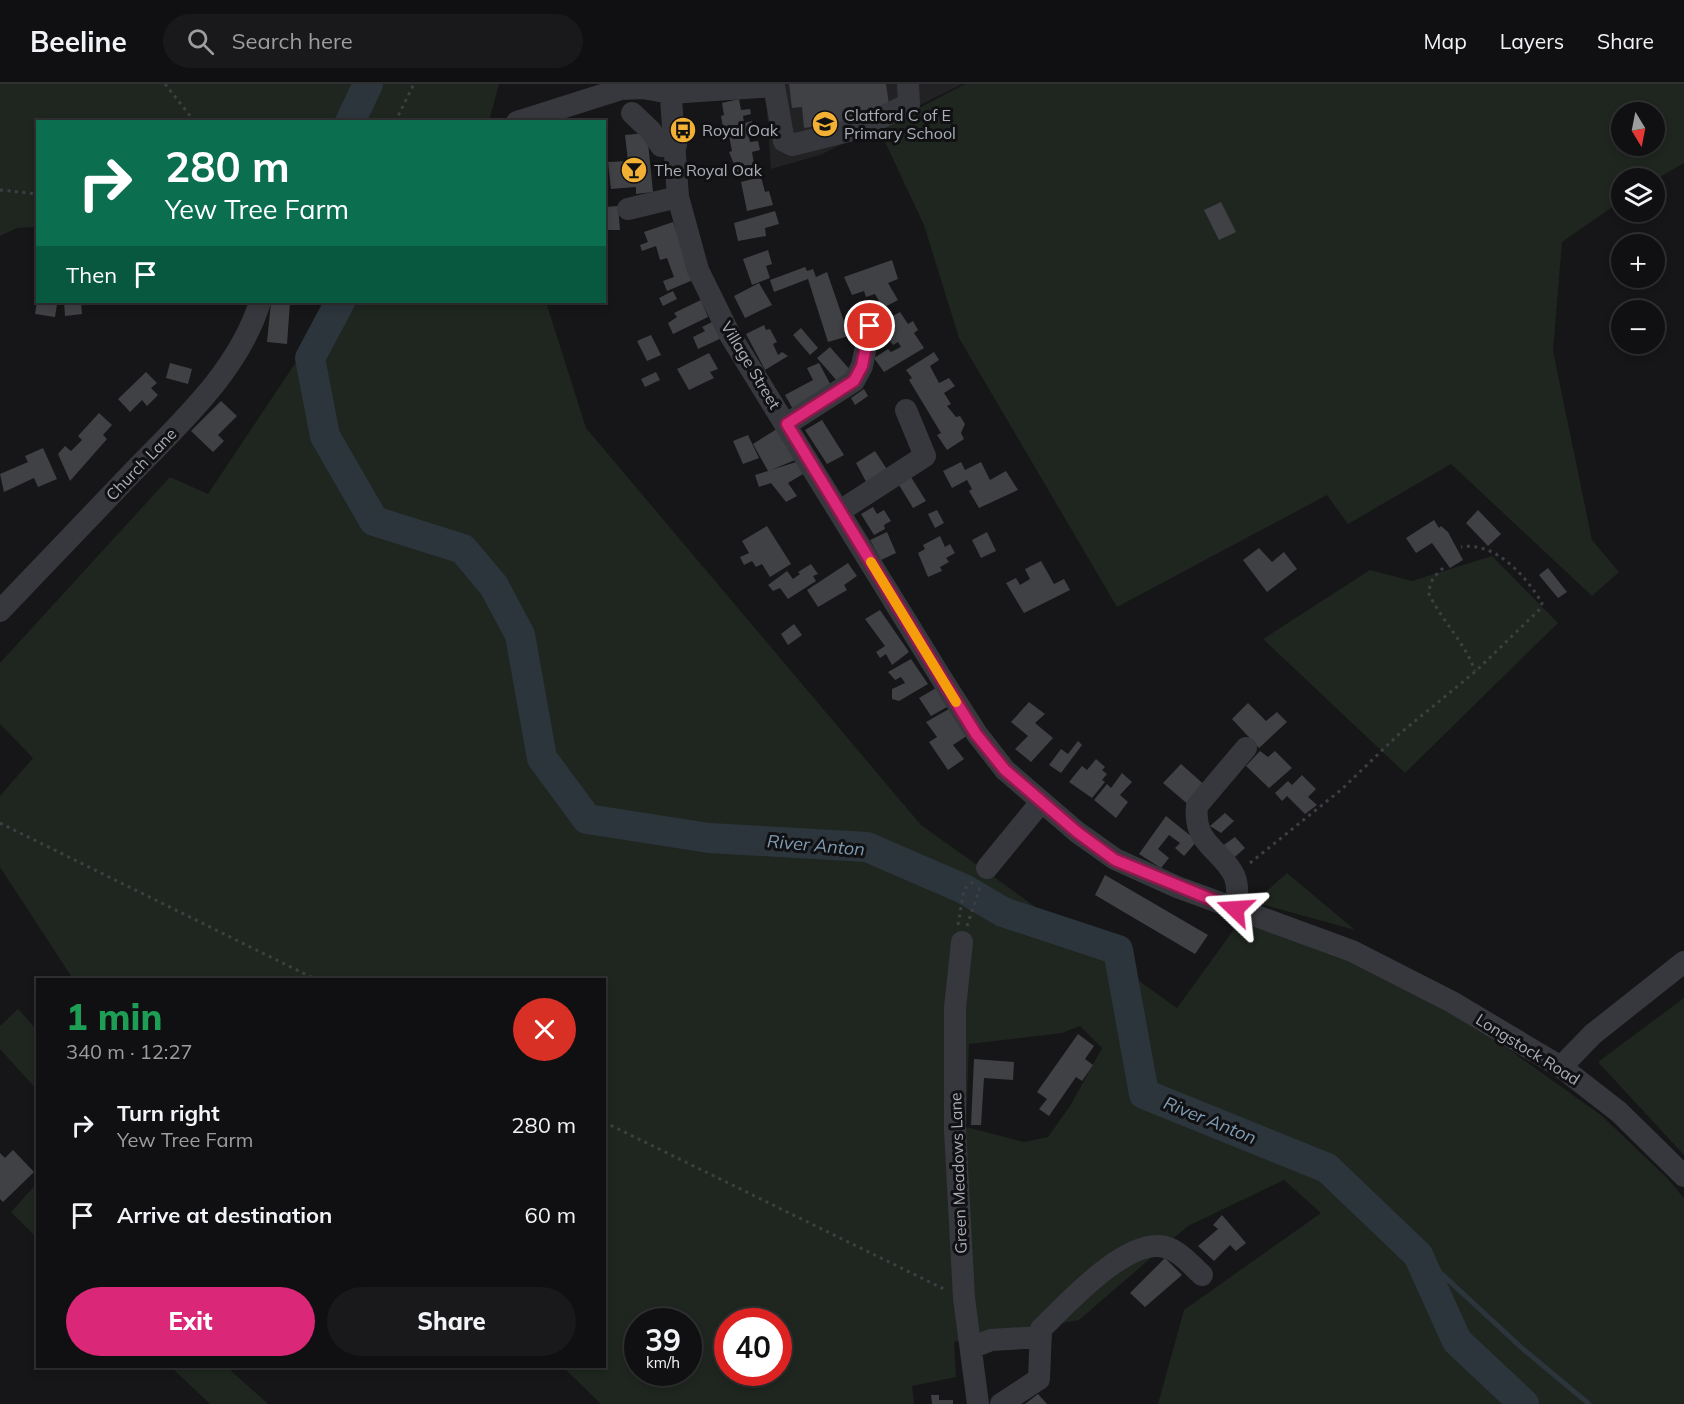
<!DOCTYPE html>
<meta charset="utf-8">
<style>
:root{--surface:#101012;--page:#19191b;--text:#f1f3f6;--muted:#9c9d9f;--line:#303032;--accent:#db2777}
body{margin:0;font-family:Mulish,sans-serif;background:var(--page);color:var(--text);height:100vh;display:flex;flex-direction:column;font-size:22px;white-space:nowrap}
*{box-sizing:border-box;margin:0}
p{font-size:20px;color:var(--muted)}
.icon{flex:none;width:33px;height:33px;fill:none;stroke:currentColor;stroke-width:2;stroke-linecap:round;stroke-linejoin:round}
.map{position:relative;flex:1;overflow:hidden}
.sheet{position:absolute;left:36px;top:894px;width:570px;height:390px;display:flex;flex-direction:column;background:var(--surface);border-radius:0px;box-shadow:0 3px 9px #0003,0 0 0 2px var(--line)}
.sheet>*{flex:none}
.top-card{position:absolute;left:36px;top:36px;width:570px;height:183px;border-radius:0px;box-shadow:0 3px 9px #0003,0 0 0 2px var(--line);background:#0b6e4f;color:#fff;overflow:hidden}
.needle{width:39px;rotate:170deg}
.controls{position:absolute;left:1611px;top:18px;display:grid;gap:12px}
.controls a{display:grid;place-items:center;width:54px;height:54px;border-radius:50%;background:var(--surface);box-shadow:0 3px 9px #0003,0 0 0 2px var(--line);font-size:30px}
.speed{position:absolute;left:624px;top:1224px;display:flex;gap:12px;font-size:30px;font-weight:700;text-align:center}
.speed>*{display:grid;place-content:center;width:78px;height:78px;border-radius:50%;background:var(--surface);box-shadow:0 3px 9px #0003,0 0 0 2px var(--line);line-height:1}
.speed small{font-size:15px;font-weight:400}
.speed .limit{border:9px solid #d22;background:#fff;color:#111}
.pin{position:absolute;display:grid;place-items:center;width:51px;height:51px;color:#fff;margin:-26px;border:3px solid #fff;border-radius:50%;box-shadow:0 2px 6px #0007}
.me{position:absolute;width:66px;margin:-33px;rotate:290deg;stroke-linejoin:round;filter:drop-shadow(0 0 4px #0008)}
.turn{display:flex;align-items:center;gap:21px;height:126px;padding:0 30px;font-size:27px}
.turn .icon{width:78px;height:78px;stroke-width:2.5}
.turn b{display:block;font-size:42px;line-height:51px}
.then{display:flex;align-items:center;height:57px;padding:0 30px;background:#0003;gap:12px;font-size:22px}
.round{display:grid;place-items:center;flex:none;width:63px;height:63px;border-radius:32px;background:var(--page)}
.overview{display:flex;align-items:center;justify-content:space-between;height:102px;padding:0 30px}
h1{font-size:36px;font-weight:800;line-height:45px;color:#1e9e55}
.primary-button{display:flex;gap:12px;margin-top:auto;padding:12px 30px}
.primary-button a{flex:1;height:69px;border-radius:36px;background:var(--accent);color:#fff;font-size:24px;font-weight:800;line-height:69px;text-align:center}
.primary-button a+a{background:var(--page);color:var(--text)}
ul{padding:0;list-style:none}
li{display:flex;align-items:center;gap:18px;height:90px;padding:0 30px}
li div{flex:1}
li b{display:block;font-size:22px}
li em{font-style:normal}
header{display:flex;align-items:center;gap:36px;box-sizing:border-box;height:84px;padding:0 30px;background:var(--surface);border-bottom:2px solid var(--line)}
header strong{font-size:28px}
nav{display:flex;gap:33px;margin-inline-start:auto;font-size:21px}
.search{width:420px;height:54px;background:var(--page);display:flex;align-items:center;gap:15px;box-sizing:border-box;padding:0 21px;border-radius:33px;color:var(--muted);font-size:22px}
.map>svg:first-child{display:block}
</style>
<header>
<strong>Beeline</strong>
<div class="search"><svg class="icon" aria-label="search" viewBox="0 0 24 24"><circle cx="10" cy="10" r="6"/><path d="M15 15l6 6"/></svg>Search here</div>
<nav><a>Map</a><a>Layers</a><a>Share</a></nav>
</header>
<div class="map">
<svg width="1684" height="1320" viewBox="0 0 1684 1320">
<rect width="100%" height="100%" fill="#161618"/>
<!-- built -->
<path fill="#222225" d="M765,0H962L820,71L771,85Z"/>
<!-- green -->
<path fill="#1e261f" fill-rule="evenodd" d="M0,0H499L489,37L38,38L37,143L17,144L0,152Z
M965,0H1684V79L1655,96L1622,94L1621,117L1562,158L1553,267L1592,456L1619,488L1592,512L1451,380L1348,440L1327,411L1117,523L959,254L924,141L879,45ZM1622,28H1654V62H1622Z
M324,218H546L586,344L921,741L1177,924L1240,837L1265,841L1425,910L1487,950L1601,1031L1667,1094L1684,1114V1320H1158L1184,1226L1321,1129L1284,1096L1188,1142L1079,1236L954,1258L956,1293L912,1302L914,1320H601L563,1283L604,1282V896L73,895L0,783V712L33,674L0,640V579L170,393L208,410L326,233ZM1080,942L1102,964L1070,1022L1048,1053L1024,1058L966,1043L969,960L1062,949ZM638,1238H688V1288H638ZM728,1238H778V1288H728Z
M1492,472L1558,539L1405,689L1263,555L1370,486L1412,497Z
M1287,789L1355,846L1254,818Z
M1684,914V1071L1598,978Z
M18,925L37,946V1006L0,965V942Z
M37,1099V1154L11,1128Z
M171,1283H227L268,1320H210Z"/>
<g fill="none" stroke-linecap="round" stroke-linejoin="round">
<!-- stream -->
<path stroke="#2c353c" stroke-width="5" d="M1327,1084L1523,1265L1589,1320"/>
<!-- river -->
<path stroke="#2c353c" stroke-width="30" d="M350,38L368,0
M340,218L310,274L325,352L374,437L463,465L494,502L520,551L542,674L587,735L709,754L867,763L964,805L1003,828L1118,866L1144,1010L1327,1084L1418,1171L1457,1257L1524,1320"/>
</g>
<!-- building -->
<path fill="#404145" d="M789,0H886L890,27L870,35L804,44L802,23L792,24Z
M739,15L741,26L750,25L751,30L743,32L744,39L752,37L754,46L748,48L750,58L758,57L760,66L752,68L755,86L738,90L729,68L732,67L727,42L723,43L721,32L724,31L722,19Z
M647,49L653,108L636,110V103L611,105L608,78L628,77L625,51Z
M761,93L765,108L769,107L773,121L747,127L741,98Z
M1221,118L1236,148L1219,156L1204,126Z
M618,122L620,146H604V123Z
M775,127L779,140L765,144L766,152L738,157L734,139Z
M673,138L693,196L667,207L663,197L674,193L667,174L660,176L656,162L642,167L640,161L648,158L644,148Z
M768,166L772,180L766,182L770,194L752,201L743,175Z
M892,176L898,195L888,199L898,216L883,224L875,210L866,213L864,207L852,211L844,193Z
M805,183L807,187L813,185L816,193L827,188L849,252L828,258L808,195L774,208L770,196Z
M759,199L772,221L745,234L734,212Z
M673,207L677,215L663,222L659,214Z
M701,216L708,233L673,250L668,239L677,233L674,229Z
M37,218L57,220L55,233L35,230Z
M64,218H81L82,230L65,232Z
M271,218H290L287,260L267,258Z
M900,228L908,240L913,237L918,246L914,249L924,264L884,288L874,274L888,265L891,268L901,263L898,258L893,261L887,253L893,250L884,237Z
M718,235L726,252L698,265L693,253L705,247L702,243Z
M764,241L766,246L770,245L777,258L773,260L778,271L782,268L788,272L765,286L746,250Z
M801,244L818,264L810,271L793,251Z
M651,251L661,271L647,277L637,257Z
M830,263L851,287L838,298L817,274Z
M934,268L939,276L930,282L939,299L949,294L955,302L944,309L951,320L947,322L956,333L960,332L965,340L961,349L964,355L947,366L937,351L941,349L909,296L912,294L906,286Z
M709,269L718,285L710,288L714,294L689,306L677,285Z
M170,279L192,285L188,300L166,294Z
M819,279L834,307L795,329L785,311L813,296L807,284Z
M146,288L157,299L151,304L158,311L147,322L142,316L130,328L118,315Z
M656,288L660,296L645,303L641,295Z
M864,305L868,312L855,321L851,314Z
M221,317L237,332L218,351L224,357L213,368L191,347Z
M99,329L112,341L103,351L107,355L70,397L58,370L65,362L71,367L82,356L78,352Z
M822,336L844,371L827,380L805,346Z
M780,343L800,374L771,386L796,378L803,390L788,399L797,412L786,418L771,399L759,403L755,391L768,387L753,360Z
M748,351L759,374L743,380L733,357Z
M43,364L57,395L38,403L34,394L4,408L0,390L28,378L25,372Z
M875,367L888,387L870,405L856,379Z
M961,378L965,386L981,378L990,396L1006,387L1018,406L979,424L969,407L972,405L967,396L952,404L943,387Z
M911,393L926,417L913,424L899,401Z
M873,423L877,430L884,426L891,437L884,441L885,445L874,451L861,430Z
M937,426L944,439L935,444L928,430Z
M1478,426L1501,450L1488,462L1466,439Z
M1434,436L1439,444L1441,442L1448,448L1463,476L1450,484L1432,459L1416,469L1406,454Z
M767,442L791,480L770,493L762,480L756,483L752,477L744,481L740,473L749,469L742,457Z
M887,448L896,469L881,476L870,456Z
M987,448L996,467L981,474L972,456Z
M940,452L945,463L950,460L955,469L946,474L949,478L940,483L942,487L928,493L918,469L925,465L923,461Z
M1259,464L1272,478L1284,468L1297,485L1267,508L1243,476Z
M1041,477L1054,500L1064,495L1070,506L1024,529L1006,499L1016,494L1020,501L1030,495L1025,485Z
M848,479L857,492L844,501L847,506L818,523L807,506Z
M811,480L818,490L813,492L816,497L788,515L780,504L773,507L768,501L787,487L793,495L800,490L798,488Z
M1548,484L1567,508L1558,514L1539,491Z
M880,526L909,568L892,581L886,570L880,574L876,568L885,562L865,535Z
M794,540L802,551L788,561L781,550Z
M911,575L928,600L899,617L892,615V605L905,599L901,593L895,596L888,588Z
M936,604L947,623L931,632L919,614Z
M1029,618L1045,630L1035,639L1053,654L1031,678L1015,665L1028,652L1011,638Z
M1248,619L1266,637L1277,628L1287,638L1259,664L1232,635Z
M949,625L968,651L953,661L964,675L948,686L929,658L937,653L926,638Z
M1078,657L1082,661L1061,689L1049,681L1061,665L1068,670Z
M1260,667L1268,673L1275,667L1292,684L1269,704L1246,682Z
M1096,675L1105,683L1102,686L1107,690L1102,696L1105,698L1092,714L1069,698L1082,682L1087,686Z
M1181,680L1208,704L1190,722L1163,699Z
M1122,689L1132,698L1120,711L1128,718L1116,734L1094,716L1107,700L1111,704Z
M1302,691L1316,705L1308,713L1317,721L1305,730L1287,712L1282,717L1275,709L1288,697L1292,701Z
M1225,729L1234,737L1221,749L1210,742Z
M1166,732L1197,757L1184,772L1175,764L1180,759L1169,751L1158,765L1169,774L1161,784L1139,770Z
M1235,753L1245,764L1229,778L1218,765Z
M1105,791L1208,851L1195,870L1095,811Z
M1078,950L1094,962L1085,975L1093,981L1082,997L1076,993L1049,1032L1039,1025L1047,1015L1037,1008Z
M974,975L1014,978L1013,996L984,994L981,1041H971Z
M13,1066L34,1088L3,1118L0,1115V1069L5,1074Z
M1222,1131L1246,1159L1236,1167L1230,1161L1214,1177L1198,1162L1218,1145L1213,1141Z
M1165,1174L1182,1191L1145,1223L1130,1209Z
M1038,1310L1047,1320H1025Z
M931,1311H939V1316H953V1320H932Z"/>
<g fill="none" stroke-linecap="round" stroke-linejoin="round">
<!-- path -->
<path stroke="#3d3f44" stroke-width="3" stroke-dasharray="3 4.5" stroke-linecap="butt" d="M165,0L195,38
M395,38L414,0
M0,106L38,110
M1443,484L1433,494L1428,508C1441,536 1464,557 1475,587
M0,739L317,896
M1250,779L1342,705L1398,651L1476,587L1540,525L1542,519C1526,492 1495,457 1461,463
M958,841L964,805L975,796
M967,842L981,800
M604,1038L946,1206"/>
<!-- minor -->
<path stroke="#37383d" stroke-width="22" d="M670,0L678,113L698,186L730,251L945,600L977,650L1005,686L1077,748L1115,775L1177,803L1352,867L1452,918L1561,983L1619,1028L1684,1092
M632,29L651,47L661,62L676,61
M517,38L621,5L643,4L670,9L774,2L784,57L792,61L860,44L909,20L908,0
M628,125L678,113
M787,340L854,297L862,282L870,242
M840,427L925,372L906,326
M0,527C43,482 87,436 130,391C180,339 238,288 260,218
M987,784L1041,718
M1235,825C1237,814 1239,802 1234,791C1220,764 1193,760 1197,722L1246,664
M962,858L955,924V1046L964,1214L978,1320
M1561,983L1593,950L1684,878
M971,1264L991,1256L1041,1253
M1001,1320L1039,1295L1041,1245C1067,1220 1127,1153 1165,1163C1180,1167 1191,1181 1202,1191"/>
</g>
<g fill="none" stroke-linecap="round" stroke-linejoin="round">
<defs>
<path id="route" d="M870,242L862,282L854,297L787,340L945,600L976,650L1005,686L1077,748L1115,776L1235,825"/>
</defs>
<!-- route casing -->
<use href="#route" stroke="#8e194d" stroke-width="15"/>
<!-- route -->
<use href="#route" stroke="#db2777" stroke-width="10"/>
<!-- slow -->
<path stroke="#f59e0b" stroke-width="10" d="M871,478L956,618"/>
</g>
<!-- icons -->
<defs>
<symbol id="school-disc" viewBox="-11 -11 22 22"><circle r="9.5" fill="#f2b134" stroke="#111113"/><path d="M0-5L7-2L0 1L-7-2ZM-4 1L0 2.5L4 1V4Q0 6-4 4Z" fill="#111"/></symbol>
<symbol id="bus-disc" viewBox="-11 -11 22 22"><circle r="9.5" fill="#f2b134" stroke="#111113"/><path d="M-5-6H5V4H4V6H2V4H-2V6H-4V4H-5ZM-3.5-4V0h7V-4ZM-3.5 1.2v1.5H-2V1.2ZM2 1.2v1.5H3.5V1.2Z" fill="#111"/></symbol>
<symbol id="bar-disc" viewBox="-11 -11 22 22"><circle r="9.5" fill="#f2b134" stroke="#111113"/><path d="M-6-5H6L.8 .8V4.5H3.5V6h-7V4.5H-.8V.8Z" fill="#111"/></symbol>
</defs>
<g fill-rule="evenodd">
<use href="#school-disc" x="810" y="25" width="30" height="30"/>
<use href="#bus-disc" x="668" y="31" width="30" height="30"/>
<use href="#bar-disc" x="619" y="71" width="30" height="30"/>
</g>
<g text-anchor="middle" dominant-baseline="central" stroke-width="6" stroke-linejoin="round" paint-order="stroke">
<!-- poi labels -->
<g font-size="16" fill="#a8adb8" stroke="#111113" text-anchor="start">
<text x="844" y="31">Clatford C of E<tspan x="844" dy="18">Primary School</tspan></text>
<text x="702" y="46">Royal Oak</text>
<text x="654" y="86">The Royal Oak</text>
</g>
<!-- street labels -->
<g font-size="16" fill="#a8adb8" stroke="#111113">
<text transform="translate(751 281) rotate(59)">Village Street</text>
<text transform="translate(141 380) rotate(-46)">Church Lane</text>
<text transform="translate(1528 965) rotate(32)">Longstock Road</text>
<text transform="translate(958 1089) rotate(-92)">Green Meadows Lane</text>
</g>
<!-- water labels -->
<g font-size="18" font-style="italic" fill="#7f9bb3" stroke="#111113">
<text transform="translate(816 761) rotate(5)">River Anton</text>
<text transform="translate(1210 1036) rotate(22)">River Anton</text>
</g>
</g>
</svg>
<div class="controls">
<a><svg class="needle" viewBox="-14 -14 28 28"><path d="M0-13l5 13h-10z" fill="#e53935"/><path d="M0 13l5-13h-10z" fill="#9c9d9f"/></svg></a>
<a><svg class="icon" aria-label="layers" viewBox="0 0 24 24"><path d="M12 4l9 5-9 5-9-5zM3 14l9 5 9-5"/></svg></a>
<a>+</a>
<a>−</a>
</div>
<div class="speed"><div>39<small>km/h</small></div><div class="limit">40</div></div>
<div class="pin" style="left:870px;top:242px;background:#d93025"><svg class="icon" aria-label="arrive" viewBox="0 0 24 24"><path d="M6 21V4h12l-3 4 3 4H6"/></svg></div>
<svg class="me" style="left:1235px;top:825px" viewBox="-20 -20 40 40"><path d="M0-17L14 15 0 8-14 15z" fill="#db2777" stroke="#fff" stroke-width="4"/></svg>
<div class="top-card">
<div class="turn"><svg class="icon" aria-label="right" viewBox="0 0 24 24"><path d="M7 20v-9h11M14 6l5 5-5 5"/></svg><div><b>280 m</b>Yew Tree Farm</div></div>
<div class="then">Then<svg class="icon" aria-label="arrive" viewBox="0 0 24 24"><path d="M6 21V4h12l-3 4 3 4H6"/></svg></div>
</div>
<section class="sheet">
<div class="overview"><div><h1>1 min</h1><p>340 m · 12:27</p></div><a class="round" style="background:#d93025;color:#fff"><svg class="icon" aria-label="close" viewBox="0 0 24 24"><path d="M6 6l12 12M18 6L6 18"/></svg></a></div>
<ul>
<li><svg class="icon" aria-label="right" viewBox="0 0 24 24"><path d="M7 20v-9h11M14 6l5 5-5 5"/></svg><div><b>Turn right</b><p>Yew Tree Farm</p></div><em>280 m</em></li>
<li><svg class="icon" aria-label="arrive" viewBox="0 0 24 24"><path d="M6 21V4h12l-3 4 3 4H6"/></svg><div><b>Arrive at destination</b></div><em>60 m</em></li>
</ul>
<div class="primary-button"><a>Exit</a><a>Share</a></div>
</section>
</div>
